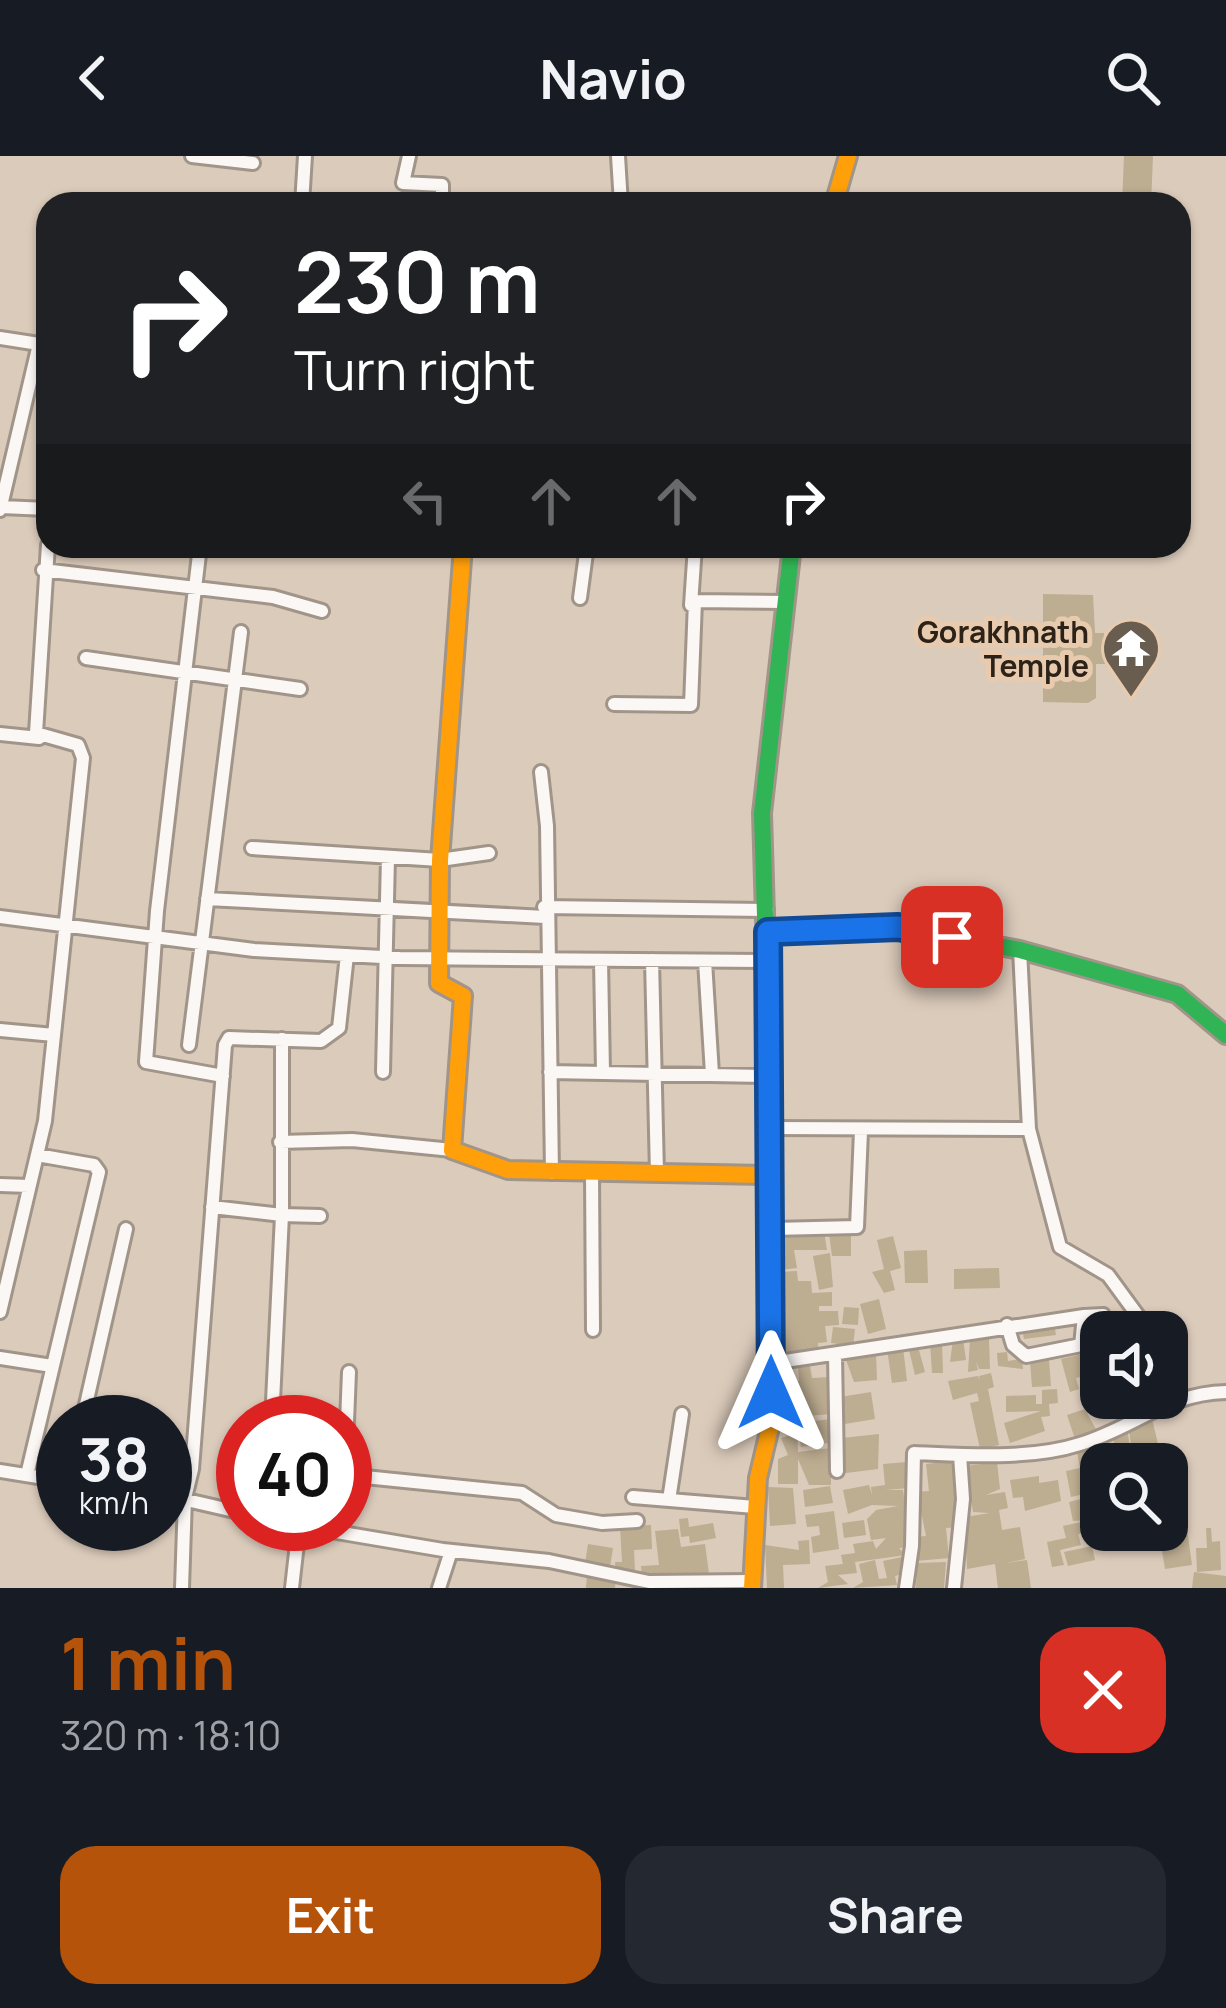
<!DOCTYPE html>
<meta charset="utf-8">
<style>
:root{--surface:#171b24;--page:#242831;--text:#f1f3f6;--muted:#9ea1a6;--accent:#b45309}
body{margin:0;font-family:Manrope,sans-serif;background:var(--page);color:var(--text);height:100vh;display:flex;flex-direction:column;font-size:45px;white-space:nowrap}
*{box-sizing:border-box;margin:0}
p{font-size:39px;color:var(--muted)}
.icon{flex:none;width:66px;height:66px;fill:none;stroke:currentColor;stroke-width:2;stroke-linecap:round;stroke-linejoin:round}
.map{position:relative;height:1432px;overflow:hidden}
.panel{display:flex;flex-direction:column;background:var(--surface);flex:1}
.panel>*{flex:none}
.hud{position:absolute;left:36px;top:36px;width:1155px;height:366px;border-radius:36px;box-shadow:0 3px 9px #0004;background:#202124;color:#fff;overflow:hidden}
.controls{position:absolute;left:1080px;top:1155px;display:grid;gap:24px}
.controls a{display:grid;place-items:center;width:108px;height:108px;border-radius:24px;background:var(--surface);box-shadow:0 3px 9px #0004;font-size:60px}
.speed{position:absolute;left:36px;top:1239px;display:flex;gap:24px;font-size:60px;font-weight:700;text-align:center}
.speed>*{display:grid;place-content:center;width:156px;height:156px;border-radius:50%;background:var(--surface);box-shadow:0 3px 9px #0004;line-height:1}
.speed small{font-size:30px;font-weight:400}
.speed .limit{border:18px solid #d22;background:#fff;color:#111}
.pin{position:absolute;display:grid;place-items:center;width:102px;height:102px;color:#fff;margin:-51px;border-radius:24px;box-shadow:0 6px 18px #0006}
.me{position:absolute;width:132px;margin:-66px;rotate:0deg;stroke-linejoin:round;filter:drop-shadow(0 0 9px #0008)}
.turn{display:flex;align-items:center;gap:42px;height:252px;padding:0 60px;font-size:54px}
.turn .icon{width:156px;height:156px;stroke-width:2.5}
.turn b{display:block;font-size:84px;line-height:102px}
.lanes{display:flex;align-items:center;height:114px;padding:0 60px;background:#0003;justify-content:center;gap:60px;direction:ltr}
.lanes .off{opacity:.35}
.round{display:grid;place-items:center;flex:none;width:126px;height:126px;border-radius:36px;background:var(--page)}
.overview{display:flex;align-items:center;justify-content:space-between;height:204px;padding:0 60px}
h1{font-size:72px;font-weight:700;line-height:90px;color:var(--accent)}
.cta{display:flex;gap:24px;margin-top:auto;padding:24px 60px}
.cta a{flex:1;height:138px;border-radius:36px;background:var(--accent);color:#fff;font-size:48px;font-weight:700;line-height:138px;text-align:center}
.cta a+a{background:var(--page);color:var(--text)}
header{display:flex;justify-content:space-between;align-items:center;height:156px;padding:0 60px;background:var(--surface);font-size:54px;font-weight:700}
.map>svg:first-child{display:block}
</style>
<header><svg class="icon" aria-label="back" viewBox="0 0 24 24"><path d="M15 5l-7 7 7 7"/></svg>Navio<svg class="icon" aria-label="search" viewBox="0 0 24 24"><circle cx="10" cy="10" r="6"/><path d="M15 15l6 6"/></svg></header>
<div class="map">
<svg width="1226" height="1432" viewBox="0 0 1226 1432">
<rect width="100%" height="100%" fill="#dbcbbb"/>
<!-- building -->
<path fill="#bdad91" d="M1124,0H1153L1151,48H1122Z
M1043,438L1093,439L1095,477H1104L1105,508H1096V542L1088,547L1043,546Z
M824,1075L827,1094H794L797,1112L781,1114L777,1081Z
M829,1078H851V1100H832Z
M893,1080L901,1112L890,1115L895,1134L884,1137L872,1116L884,1113L877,1084Z
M927,1094L928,1127H905L904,1095Z
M830,1097L833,1131L819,1134L813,1100Z
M999,1112L1000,1132L954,1133V1113Z
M797,1115L798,1125H811L812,1137L832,1136V1150H819V1155H838L839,1169L825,1170L827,1186L818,1187L819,1199L781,1200L779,1139H785L784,1126H777V1116Z
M879,1143L886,1173L868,1178L860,1148Z
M844,1151L859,1152L858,1169L842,1168Z
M1054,1167L1056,1179L1024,1183L1022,1171Z
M833,1171L855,1173L853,1190L831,1187Z
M963,1183L966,1204L950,1206L953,1184Z
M970,1183H989L990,1213H979L976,1206L978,1214L968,1216Z
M942,1186L943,1217H932L930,1187Z
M917,1187L925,1216L915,1219L908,1190Z
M903,1191L907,1225L892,1227L887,1193Z
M1007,1196L1008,1205L1022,1203L1023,1213L998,1210L997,1197Z
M1091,1196L1089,1219L1076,1222L1079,1233L1070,1236L1061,1203Z
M876,1197L877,1224L854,1226L845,1201Z
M1049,1204L1051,1230L1032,1231L1030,1205Z
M810,1210L812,1222L830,1221V1258L784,1262L781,1226L799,1225L798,1211Z
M991,1217L994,1231L988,1233L999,1289L980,1293L970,1247L979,1245L977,1237L953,1244L948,1225L978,1220L980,1225L979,1220Z
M1057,1233L1058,1247L1049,1248L1050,1260L1041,1261L1045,1275L1010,1287L1004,1267L1041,1255L1006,1256V1240L1036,1239V1248H1042V1234Z
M871,1236L875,1263L845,1268L840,1241Z
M1108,1242H1140L1144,1259L1121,1265Z
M1085,1253L1099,1279L1076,1286L1067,1259Z
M831,1263L834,1286L801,1291L797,1267Z
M1152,1263L1161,1300L1149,1303L1150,1308H1134L1128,1268Z
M785,1267H797L798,1296L831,1292V1329H809L798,1303V1328H778V1303L788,1299L781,1282L790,1279Z
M879,1278L878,1313L846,1317L842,1282Z
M1128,1278L1132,1308H1117L1113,1279Z
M1107,1285L1110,1302L1095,1304L1101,1338L1093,1339L1096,1349L1101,1348V1373L1078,1378L1081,1389L1060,1394L1064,1409L1052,1411L1047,1386L1066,1382L1063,1370L1090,1364L1073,1365L1069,1346L1085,1342L1084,1338L1071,1341L1066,1315L1080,1312L1076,1291Z
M952,1305L959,1371L946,1372L949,1402L916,1405L914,1381L926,1380L917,1336L929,1335L926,1308Z
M907,1306L909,1332L885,1334H903L911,1391L899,1392L906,1399L855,1406L857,1417L838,1419L848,1428L818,1432L828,1426L825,1410L843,1408L841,1399L855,1397L853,1388L873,1385L876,1393L886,1382L871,1384L867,1363L876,1354L898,1350L872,1349L848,1358L843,1334L869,1329L872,1339L871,1331L885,1329L883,1308Z
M997,1306L1000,1333L986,1339L1005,1336L1008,1352L999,1354L1002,1374L1020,1371L1025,1403L1006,1407L1027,1404L1031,1432H998L995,1408L967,1413L965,1361L990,1357L973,1356L966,1310Z
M1039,1320V1327L1058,1324L1061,1345L1025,1355L1023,1341L1013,1342L1010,1324Z
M830,1330L833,1347L805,1351L803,1334Z
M768,1331L793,1332L796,1368L770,1370Z
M834,1355L839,1393L813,1397L811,1381L820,1379L819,1370L807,1371L805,1359Z
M688,1362L689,1371L713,1367L716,1382L690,1387L689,1380L681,1381L679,1363Z
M864,1364L866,1379L844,1382L842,1367Z
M651,1369L652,1393L634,1394L635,1415L616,1417L615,1406H622L620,1370Z
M1206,1372H1211L1212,1386L1220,1385L1221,1414L1197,1416L1196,1392H1207Z
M678,1373L681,1391L705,1388L709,1418L671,1424L642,1420L641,1410L659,1409L655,1375Z
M1187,1373L1192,1409L1165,1413L1159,1377Z
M809,1384L810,1408L783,1409L784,1432H767L765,1389L799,1394L798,1385Z
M588,1388L613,1392L610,1411L585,1407Z
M1092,1390L1095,1404L1068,1410L1064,1396Z
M902,1401L906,1417L895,1420L897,1429L853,1432L863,1426L859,1408L875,1404L879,1423L887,1422L883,1405Z
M946,1406L944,1432H916L917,1407Z
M1194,1416L1226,1420V1432H1192Z
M587,1419L616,1421L615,1432H586Z"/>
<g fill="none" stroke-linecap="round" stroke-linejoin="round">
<defs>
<path id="street" d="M192,0L253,7
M409,0L403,27L442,29V48
M618,0L621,48
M302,48L305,0
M0,182L39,188
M1,351L48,353
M0,354L39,188L48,183
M200,390L157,755L146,906L223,920
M43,414L273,441L322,455
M580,442L587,390
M691,449L695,390
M86,502L300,533
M614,548L691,549L695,445L787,446
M0,578L39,582
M541,616L547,670L552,1017
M252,692L440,704L489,697
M207,743L545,761
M544,751L767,754
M0,761L254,794L400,802L769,805
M1020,794L1029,973L1060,1091L1108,1119L1141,1164L1143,1176
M601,804L603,916
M652,804L657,1018
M705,805L712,918
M0,874L54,879
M282,883V1059L320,1060
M189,889L241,476
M383,916L388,701
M550,916L767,920
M767,972L1029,973
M280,986L352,984L452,994
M592,1017L593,1174
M0,1029L29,1030
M212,1051L282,1059L272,1266
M772,1073L857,1071L861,975
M0,1156L45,965L83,602L78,589L36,577L48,389
M1007,1169L1013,1189L1026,1200L1081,1189L1084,1160
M835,1199L837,1315
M0,1202L52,1210
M772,1207L1084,1160L1103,1159L1111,1176
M82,1266L126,1073
M0,1315L63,1325
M345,1316L349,1216
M27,1319L99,1016L94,1009L37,999
M345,1319L522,1337L556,1359L602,1367L637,1365
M165,1339L243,1357
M633,1341L755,1351
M669,1344L682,1258
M289,1368L443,1394L549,1405L649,1426L751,1425
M182,1432L185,1342L192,1313L225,889L229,882L321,885L339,872L347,799
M292,1432L299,1370
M439,1432L451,1395
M906,1432L912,1390L914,1297C967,1299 1030,1304 1080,1288C1133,1272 1168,1237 1226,1236
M954,1432L963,1343L960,1299"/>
<path id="fast" d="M768,776L897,771L1020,794L1177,838L1226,879
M770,931L762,657L792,390"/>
<path id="slow" d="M834,48L848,0
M463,390L440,704L439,827L463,840L452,994L508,1014L766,1019
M752,1432L758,1322L771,1267L770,931"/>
</defs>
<!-- street casing -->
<use href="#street" stroke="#a19589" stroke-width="18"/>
<!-- fast casing -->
<use href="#fast" stroke="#a19589" stroke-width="22"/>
<!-- slow casing -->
<use href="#slow" stroke="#a19589" stroke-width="22"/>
<!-- street -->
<use href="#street" stroke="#faf7f5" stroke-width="12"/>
<!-- fast -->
<use href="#fast" stroke="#30b455" stroke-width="16"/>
<!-- slow -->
<use href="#slow" stroke="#ff9f0a" stroke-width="16"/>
</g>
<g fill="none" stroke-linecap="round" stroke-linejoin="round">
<defs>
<path id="route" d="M771,1237L768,776L898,771L952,781"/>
</defs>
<!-- route casing -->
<use href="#route" stroke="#114b97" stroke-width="30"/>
<!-- route -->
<use href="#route" stroke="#1a73e8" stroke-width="21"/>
</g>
<!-- icons -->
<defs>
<symbol id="temple-pin" viewBox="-11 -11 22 30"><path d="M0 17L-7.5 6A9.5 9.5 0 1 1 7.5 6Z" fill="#695d50" stroke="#e8cbae"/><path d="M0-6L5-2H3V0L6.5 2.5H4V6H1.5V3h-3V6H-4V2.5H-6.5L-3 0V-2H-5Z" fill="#fff"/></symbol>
</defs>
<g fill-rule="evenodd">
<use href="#temple-pin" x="1098" y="459" width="66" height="90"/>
</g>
<g text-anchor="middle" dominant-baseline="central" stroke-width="10" stroke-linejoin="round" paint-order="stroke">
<!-- poi labels -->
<g font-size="30" font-weight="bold" fill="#2c2217" stroke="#e8cbae" text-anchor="end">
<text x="1089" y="475">Gorakhnath<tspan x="1089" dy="34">Temple</tspan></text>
</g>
</g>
</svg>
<div class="controls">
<a><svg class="icon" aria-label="sound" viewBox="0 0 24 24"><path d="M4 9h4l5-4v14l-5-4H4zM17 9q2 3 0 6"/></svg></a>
<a><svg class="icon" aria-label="search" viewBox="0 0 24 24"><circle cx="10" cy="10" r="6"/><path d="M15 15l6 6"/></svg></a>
</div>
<div class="speed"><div>38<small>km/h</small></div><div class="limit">40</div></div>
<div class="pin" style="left:952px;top:781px;background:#d93025"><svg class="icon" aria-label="arrive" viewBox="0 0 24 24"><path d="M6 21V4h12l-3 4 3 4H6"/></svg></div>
<svg class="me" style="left:771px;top:1237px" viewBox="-20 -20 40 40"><path d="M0-17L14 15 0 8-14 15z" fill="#1a73e8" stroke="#fff" stroke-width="4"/></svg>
<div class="hud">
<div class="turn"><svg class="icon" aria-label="right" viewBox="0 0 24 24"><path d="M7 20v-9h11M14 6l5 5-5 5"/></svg><div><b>230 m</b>Turn right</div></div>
<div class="lanes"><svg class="icon off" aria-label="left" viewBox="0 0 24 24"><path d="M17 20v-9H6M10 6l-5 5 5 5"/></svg><svg class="icon off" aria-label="ahead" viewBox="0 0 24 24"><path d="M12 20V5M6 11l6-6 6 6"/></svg><svg class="icon off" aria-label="ahead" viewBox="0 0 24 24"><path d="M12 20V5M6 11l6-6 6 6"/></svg><svg class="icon" aria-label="right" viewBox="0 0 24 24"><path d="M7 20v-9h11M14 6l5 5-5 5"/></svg></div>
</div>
</div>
<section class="panel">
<div class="overview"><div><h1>1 min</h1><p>320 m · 18:10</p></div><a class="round" style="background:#d93025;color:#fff"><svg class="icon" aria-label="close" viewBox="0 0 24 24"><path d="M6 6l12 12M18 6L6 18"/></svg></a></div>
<div class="cta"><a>Exit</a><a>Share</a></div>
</section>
